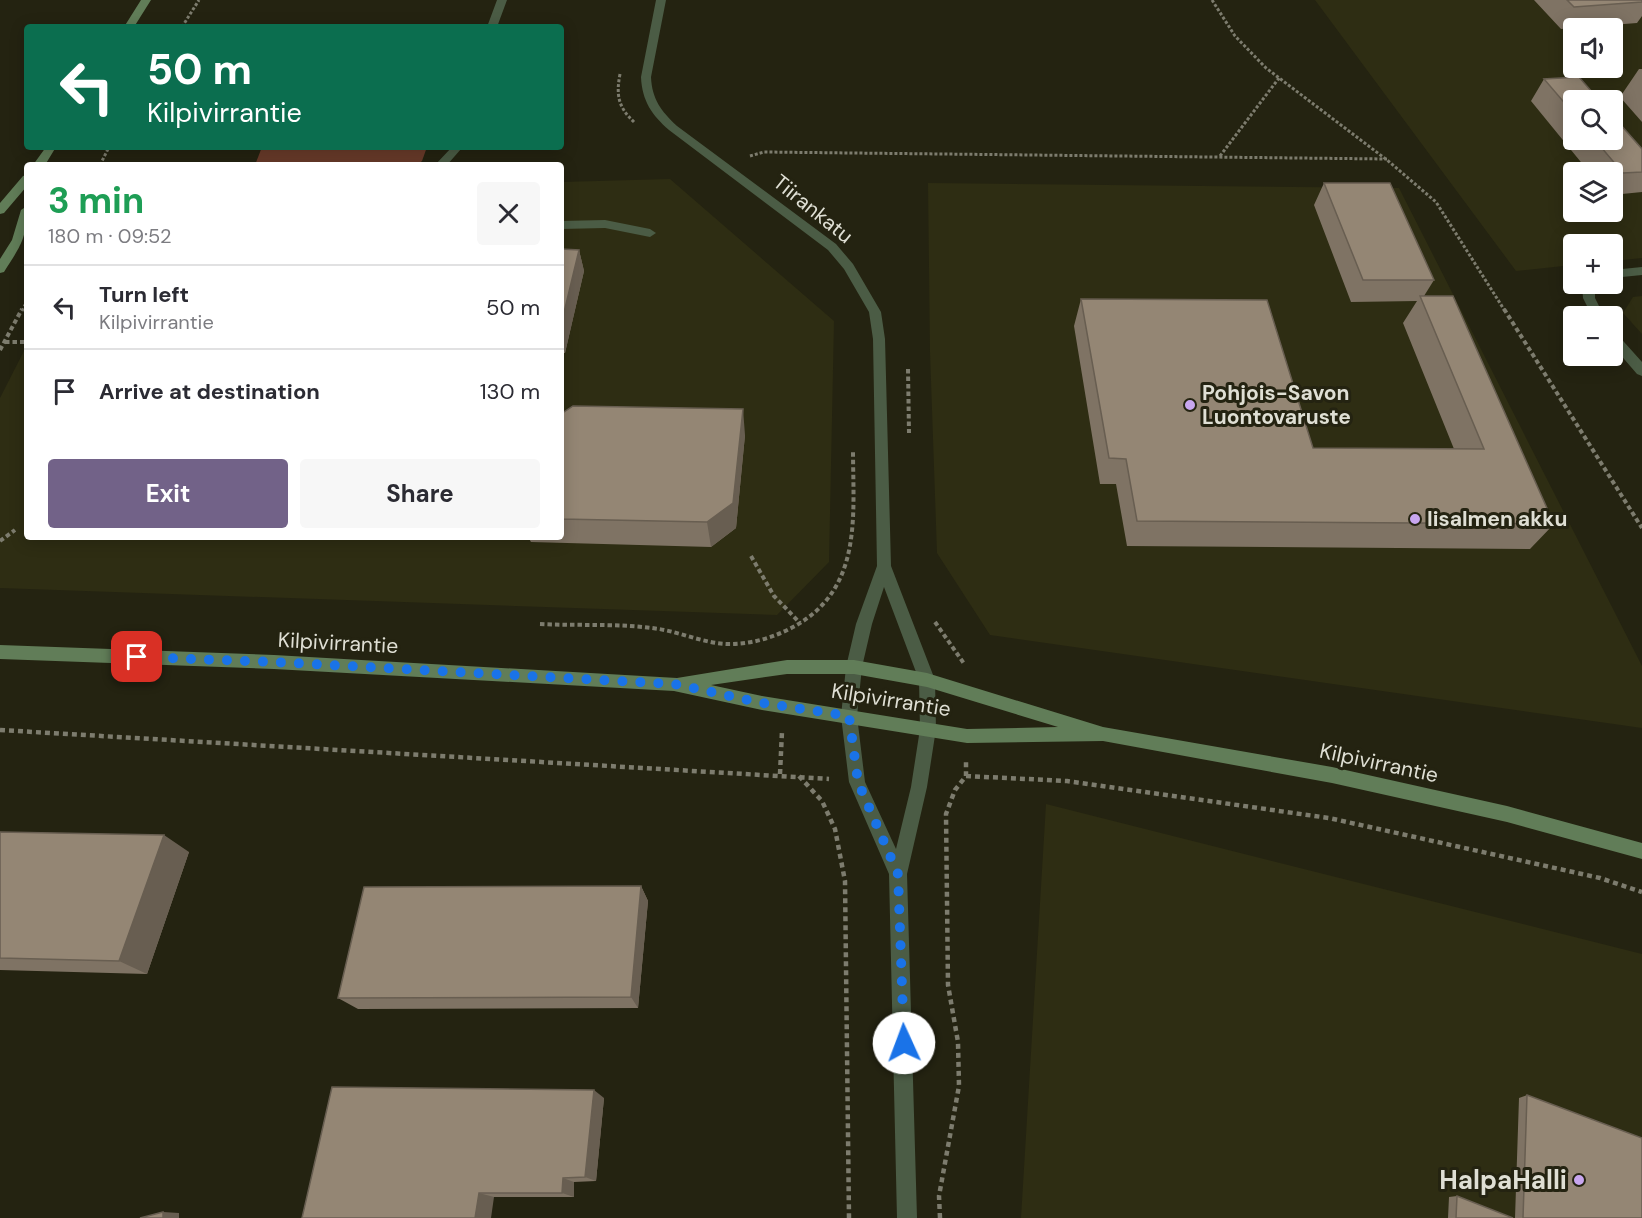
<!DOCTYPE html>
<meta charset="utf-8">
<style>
:root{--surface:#fff;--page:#f7f7f7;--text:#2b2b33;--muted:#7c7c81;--line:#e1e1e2;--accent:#726288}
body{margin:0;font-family:"DM Sans",sans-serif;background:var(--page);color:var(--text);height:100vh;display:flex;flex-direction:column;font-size:22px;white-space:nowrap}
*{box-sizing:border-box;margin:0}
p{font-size:20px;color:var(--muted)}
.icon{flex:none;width:33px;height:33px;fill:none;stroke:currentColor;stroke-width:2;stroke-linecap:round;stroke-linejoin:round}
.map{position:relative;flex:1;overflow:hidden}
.panel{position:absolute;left:24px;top:162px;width:540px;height:378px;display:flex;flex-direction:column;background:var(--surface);border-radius:6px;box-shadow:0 3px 15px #0003}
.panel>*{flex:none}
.banner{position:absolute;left:24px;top:24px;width:540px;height:126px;border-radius:6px;box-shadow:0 3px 15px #0003;background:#0b6e4f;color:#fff;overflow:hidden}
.buttons{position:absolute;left:1563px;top:18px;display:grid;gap:12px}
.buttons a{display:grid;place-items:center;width:60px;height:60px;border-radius:6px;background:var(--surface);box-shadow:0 3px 15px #0003;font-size:30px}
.pin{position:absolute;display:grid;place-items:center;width:51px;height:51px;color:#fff;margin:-26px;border-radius:12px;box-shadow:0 3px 9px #0006}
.me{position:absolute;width:66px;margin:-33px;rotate:358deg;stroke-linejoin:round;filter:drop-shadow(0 0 4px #0008)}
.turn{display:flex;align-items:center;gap:21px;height:126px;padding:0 24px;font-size:27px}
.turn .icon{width:78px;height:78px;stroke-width:2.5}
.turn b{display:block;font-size:42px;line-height:51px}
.round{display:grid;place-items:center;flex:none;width:63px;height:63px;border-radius:6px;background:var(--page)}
.head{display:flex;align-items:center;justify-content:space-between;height:102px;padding:0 24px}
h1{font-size:36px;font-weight:700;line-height:45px;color:#1e9e55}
.cta{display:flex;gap:12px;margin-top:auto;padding:12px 24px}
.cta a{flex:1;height:69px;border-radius:6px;background:var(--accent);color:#fff;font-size:24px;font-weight:700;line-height:69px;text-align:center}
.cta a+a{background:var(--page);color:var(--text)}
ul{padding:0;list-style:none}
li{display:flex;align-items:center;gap:18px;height:84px;padding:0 24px;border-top:2px solid var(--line)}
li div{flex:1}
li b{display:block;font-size:22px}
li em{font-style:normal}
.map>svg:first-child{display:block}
</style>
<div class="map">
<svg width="1642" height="1218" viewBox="0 0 1642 1218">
<rect width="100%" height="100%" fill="#242311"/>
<!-- built -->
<path fill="#2e2d13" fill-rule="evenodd" d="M1315,0H1642V258L1613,261L1612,244H1574L1573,265L1516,271ZM1574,28H1612V68H1574ZM1574,100H1612V140H1574ZM1574,172H1612V212H1574Z
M670,179L834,321L829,562L777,615L0,588V398L27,345V537H561V182Z
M928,183L1399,188L1642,666V728L990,635L937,553L930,352Z
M1642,296V334L1623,313L1633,297Z
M1046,804L1642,954V1218H1021Z"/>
<!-- green -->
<path fill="#693b2a" d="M262,147H427L422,161L417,165H255Z"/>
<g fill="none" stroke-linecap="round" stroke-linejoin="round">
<!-- path-far2 -->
<path stroke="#7d7c6e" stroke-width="3" stroke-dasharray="3 2" stroke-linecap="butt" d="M1212,0L1235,36L1266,68L1387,160L1436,202L1505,311
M182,27L199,0
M620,74C616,95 618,107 634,122
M750,156L764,152L1387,159
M1220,156L1279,78
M100,165L109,147
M22,311L27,301"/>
<!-- path-far1 -->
<path stroke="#7d7c6e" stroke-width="4" stroke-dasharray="4.5 3" stroke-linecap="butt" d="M1504,309L1642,528
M5,342H27
M0,350L22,309
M908,369L909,433
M0,541L15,530
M751,556L774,596L800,623
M935,622L965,665
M540,624C579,626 620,623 659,629C683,633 706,644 730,644C753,644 775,637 795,626C863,588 853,515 853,450"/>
<!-- path -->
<path stroke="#7d7c6e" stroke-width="4.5" stroke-dasharray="5 4" stroke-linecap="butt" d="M0,730L829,779
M780,774L782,731
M799,776L822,801L835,829L845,881L849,1218
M966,776L1067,781L1329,818L1600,878L1642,892
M940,1218L939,1196L959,1086L958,1042L948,985L946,814L955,790L966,776V762"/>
<!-- lane -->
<path fill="#4b5c45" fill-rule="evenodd" d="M452,147L461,149L447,165H435Z
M605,220L650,229L656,233L650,237L605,228L561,229V221Z"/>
<!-- street -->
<path fill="#4b5c45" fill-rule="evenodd" d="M497,0H507L497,27H487Z
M656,0H666L651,77C652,99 661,111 677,126L836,244L853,264L881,312L885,339L891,566L935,680L936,729L927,787L907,874L917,1218H897L889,874L849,782L841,716L846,667L856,624L877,566L873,339L869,312L844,269L828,250L669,130C652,115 642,101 641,77ZM884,587L919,680L920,729L911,787L896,849L865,782L857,716L862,667L872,624Z
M452,147H462L456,152L452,151Z
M1642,267V275L1612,278V270Z
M1582,284H1595V298L1604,316H1592L1583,298Z
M1612,332L1616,333L1642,362V376L1637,374L1612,345Z"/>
<!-- secondary -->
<path fill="#617d58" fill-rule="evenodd" d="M141,0H151L134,27H124Z
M46,147H56L45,165H33Z
M27,175V186L4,213L0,214V203L23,176Z
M27,206C27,239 21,245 4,272L0,273V259L12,240L21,210Z
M0,645L274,655L677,678L787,660H854L927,673L1103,727L1332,767L1507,806L1642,843V859L1507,822L1332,783L1103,741L967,743L762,710L674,691L274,669L0,659ZM787,674H854L927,687L1058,727L967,729L762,696L711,685Z"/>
</g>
<!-- wall -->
<path fill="#7f7364" d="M1534,0H1642V16L1637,23L1561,29Z
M1639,69H1642V122L1620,97Z
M1544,79L1574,100V140H1612L1642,149V192L1612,195V172H1589L1531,101Z
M1324,183L1434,280L1424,296L1554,524L1530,549L1127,546L1116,484H1100L1074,326L1081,299L1313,448L1454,449L1403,323L1417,301L1351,302L1314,205Z
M561,249L579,250L584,271L565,353H561Z
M561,414L745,435L736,528L711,547L531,542L528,537H561Z
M0,832L189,852L147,974L0,970Z
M641,886L648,901L638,1008L358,1009L338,998Z
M1527,1095L1642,1218H1515L1519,1098Z
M604,1098L596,1181L574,1182V1197H494L302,1218Z
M1457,1196L1513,1218H1448L1449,1197Z"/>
<!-- shaded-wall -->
<path fill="#685e51" d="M579,250L584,271L565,353L561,339V325Z
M743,409L745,435L736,528L711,547L707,522Z
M164,835L189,852L147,974L119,961Z
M641,886L648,901L638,1008L631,997Z
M594,1090L604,1098L596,1181L585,1177Z
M563,1178L574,1182V1197L562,1193Z
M479,1193L494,1197L491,1218H475Z
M163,1212L179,1213V1218H163Z"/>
<!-- building -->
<path fill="#948674" stroke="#685e51" stroke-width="1.5" d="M1567,0H1642V2L1574,7Z
M1579,77L1599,100H1574V114L1544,79Z
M1612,115L1642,149V172L1623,173L1595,140H1612Z
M1324,183H1390L1434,280H1363Z
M561,249L579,250L561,325Z
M1420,296H1453L1554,524L1137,521L1126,459L1109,458L1081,299L1267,300L1313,448L1484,449Z
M573,406L743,409L733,503L707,522L561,519V414Z
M0,832L164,835L119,961L0,958Z
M641,886L631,997L338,998L364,887Z
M332,1087L594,1090L585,1177L563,1178L562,1193H479L475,1218H302Z
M1527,1095L1642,1138V1218H1523Z
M1457,1196L1513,1218H1456Z
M163,1212V1218H140Z"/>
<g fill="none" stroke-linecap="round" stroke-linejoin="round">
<!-- route -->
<path stroke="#1a73e8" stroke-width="10" stroke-dasharray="0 18" d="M137,657L274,662L674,684L762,703L849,716L858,782L898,874L904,1043"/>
</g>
<!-- markers -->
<g fill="#c8a6ef" stroke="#242311" stroke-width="2">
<circle cx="1190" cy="405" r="6"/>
<circle cx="1415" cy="519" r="6"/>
<circle cx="1579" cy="1180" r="6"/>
</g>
<g text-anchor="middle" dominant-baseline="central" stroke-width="6" stroke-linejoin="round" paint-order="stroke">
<!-- street labels -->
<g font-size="21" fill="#dfdfd4" stroke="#242311">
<text transform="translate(813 209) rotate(39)">Tiirankatu</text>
<text transform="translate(338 643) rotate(3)">Kilpivirrantie</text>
<text transform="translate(891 700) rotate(9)">Kilpivirrantie</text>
<text transform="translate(1379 763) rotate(12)">Kilpivirrantie</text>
</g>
<!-- poi labels -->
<g font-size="21" font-weight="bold" fill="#dfdfd4" stroke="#242311" text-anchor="start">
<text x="1202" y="393">Pohjois-Savon<tspan x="1202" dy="24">Luontovaruste</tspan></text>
<text x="1427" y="519">Iisalmen akku</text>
</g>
<!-- near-poi labels -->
<g font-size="26" font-weight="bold" fill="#dfdfd4" stroke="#242311" text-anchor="end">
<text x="1567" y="1180">HalpaHalli</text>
</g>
</g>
</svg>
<div class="buttons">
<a><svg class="icon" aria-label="sound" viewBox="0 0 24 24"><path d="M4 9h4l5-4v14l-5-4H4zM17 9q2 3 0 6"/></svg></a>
<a><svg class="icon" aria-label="search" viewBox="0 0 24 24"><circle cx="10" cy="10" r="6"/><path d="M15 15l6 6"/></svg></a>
<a><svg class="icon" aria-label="layers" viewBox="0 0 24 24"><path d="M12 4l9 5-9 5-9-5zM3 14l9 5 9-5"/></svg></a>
<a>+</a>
<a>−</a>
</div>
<div class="pin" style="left:137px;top:657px;background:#d93025"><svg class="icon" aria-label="arrive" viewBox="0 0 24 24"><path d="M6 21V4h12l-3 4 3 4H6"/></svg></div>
<svg class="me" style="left:904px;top:1043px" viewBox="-20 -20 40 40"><circle r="19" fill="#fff"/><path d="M0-13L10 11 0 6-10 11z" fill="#1a73e8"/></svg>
<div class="banner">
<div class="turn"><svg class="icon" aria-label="left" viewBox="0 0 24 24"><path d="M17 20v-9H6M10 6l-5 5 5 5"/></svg><div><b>50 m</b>Kilpivirrantie</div></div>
</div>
<section class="panel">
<div class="head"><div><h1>3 min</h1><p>180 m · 09:52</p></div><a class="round"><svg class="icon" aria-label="close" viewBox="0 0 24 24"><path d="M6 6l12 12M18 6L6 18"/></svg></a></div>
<ul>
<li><svg class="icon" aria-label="left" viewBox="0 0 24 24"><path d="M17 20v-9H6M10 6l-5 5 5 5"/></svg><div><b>Turn left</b><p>Kilpivirrantie</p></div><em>50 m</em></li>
<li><svg class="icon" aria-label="arrive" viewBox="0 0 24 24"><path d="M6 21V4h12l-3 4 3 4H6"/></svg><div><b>Arrive at destination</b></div><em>130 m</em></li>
</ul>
<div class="cta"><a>Exit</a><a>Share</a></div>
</section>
</div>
